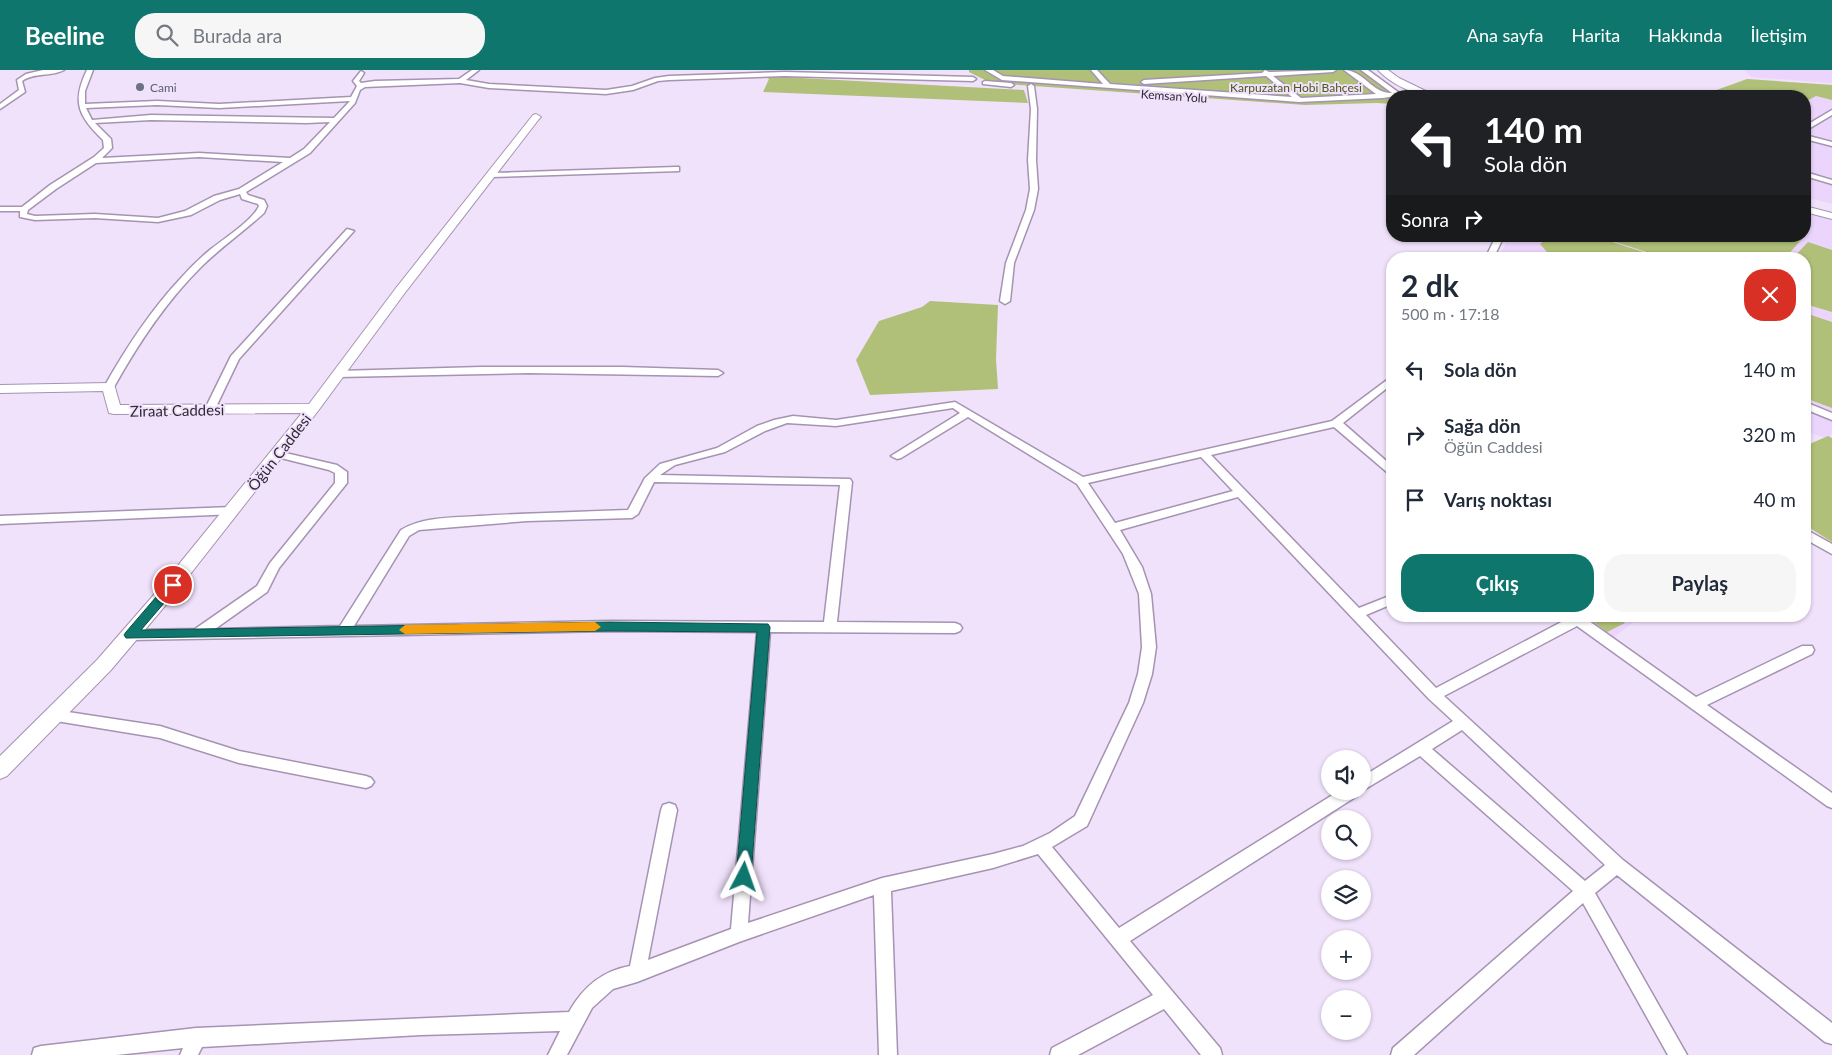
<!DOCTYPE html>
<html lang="tr">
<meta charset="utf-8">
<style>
:root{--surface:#fff;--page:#f6f6f7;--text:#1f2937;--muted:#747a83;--accent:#0f766e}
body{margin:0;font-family:Lato,sans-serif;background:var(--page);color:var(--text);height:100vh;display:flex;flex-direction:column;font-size:19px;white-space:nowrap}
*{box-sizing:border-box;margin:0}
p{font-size:16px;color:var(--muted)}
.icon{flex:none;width:28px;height:28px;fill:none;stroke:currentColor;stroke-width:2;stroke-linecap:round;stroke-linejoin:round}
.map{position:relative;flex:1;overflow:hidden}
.sheet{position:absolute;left:1386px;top:182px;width:425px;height:370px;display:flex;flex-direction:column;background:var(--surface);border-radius:20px;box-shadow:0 1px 4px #0004}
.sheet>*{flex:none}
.guide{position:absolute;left:1386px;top:20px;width:425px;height:152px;border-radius:20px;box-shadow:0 1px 4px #0004;background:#202124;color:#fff;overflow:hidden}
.buttons{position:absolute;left:1321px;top:680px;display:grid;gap:10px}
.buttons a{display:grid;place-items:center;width:50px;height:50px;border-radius:50%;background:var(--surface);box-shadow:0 1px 4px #0004;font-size:25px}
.pin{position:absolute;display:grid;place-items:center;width:42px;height:42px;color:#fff;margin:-21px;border:2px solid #fff;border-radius:50%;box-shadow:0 1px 5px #0007}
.me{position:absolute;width:55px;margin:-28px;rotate:4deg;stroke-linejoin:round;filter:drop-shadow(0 0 4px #0008)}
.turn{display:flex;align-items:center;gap:18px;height:105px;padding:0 15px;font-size:22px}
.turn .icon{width:65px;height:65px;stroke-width:2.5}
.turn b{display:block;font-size:35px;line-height:42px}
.then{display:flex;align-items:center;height:48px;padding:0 15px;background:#0003;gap:10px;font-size:19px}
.round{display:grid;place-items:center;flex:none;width:52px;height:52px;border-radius:20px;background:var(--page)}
.overview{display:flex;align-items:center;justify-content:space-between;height:85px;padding:0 15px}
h1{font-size:30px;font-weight:700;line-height:38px}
.button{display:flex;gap:10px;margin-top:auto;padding:10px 15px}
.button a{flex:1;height:58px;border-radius:20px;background:var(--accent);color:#fff;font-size:20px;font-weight:700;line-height:58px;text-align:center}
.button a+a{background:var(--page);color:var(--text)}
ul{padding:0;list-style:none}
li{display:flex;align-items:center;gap:15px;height:65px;padding:0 15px}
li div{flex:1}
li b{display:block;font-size:19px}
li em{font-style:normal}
header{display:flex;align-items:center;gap:30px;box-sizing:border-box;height:70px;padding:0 25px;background:var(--accent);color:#fff}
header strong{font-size:24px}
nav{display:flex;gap:28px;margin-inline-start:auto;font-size:18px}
.search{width:350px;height:45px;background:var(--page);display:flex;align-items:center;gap:12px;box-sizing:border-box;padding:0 18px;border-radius:20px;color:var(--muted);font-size:19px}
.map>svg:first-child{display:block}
</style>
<header>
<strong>Beeline</strong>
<div class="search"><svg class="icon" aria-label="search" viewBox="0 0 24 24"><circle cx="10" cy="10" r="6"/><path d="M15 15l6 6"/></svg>Burada ara</div>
<nav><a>Ana sayfa</a><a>Harita</a><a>Hakkında</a><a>İletişim</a></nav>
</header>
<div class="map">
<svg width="1832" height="985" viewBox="0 0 1832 985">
<rect width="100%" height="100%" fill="#f1e2fc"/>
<!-- built -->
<path fill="#ecd5fd" d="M1744,0H1832V13L1751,7Z
M1747,9L1832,15V134L1805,127V26H1700Z
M1805,142L1832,150V363L1828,369L1805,361V189H1498L1509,166H1805Z
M1580,546H1641L1612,569Z"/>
<!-- green -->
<path fill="#b0c078" d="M969,0H1368L1406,26H1392V34L1377,33L1305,35L1007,14L989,12L969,2Z
M764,6L1024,20L1028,33L763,22L769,9Z
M1747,9L1832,15V30L1816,26L1805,32V26H1700Z
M1550,166H1594L1665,189H1553L1540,174Z
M1597,166H1803L1804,167L1784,189H1668Z
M1808,172L1832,180V242L1805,234V189H1792Z
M930,231L998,235L996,289L998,319L870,325L856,290L879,251L922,237Z
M1805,243L1832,252V338L1805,328Z
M1828,366L1832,368V472L1805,455V376Z
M1586,546H1616L1625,553L1607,562Z"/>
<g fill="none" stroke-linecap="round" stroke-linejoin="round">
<defs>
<path id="street" d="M43,0H64C51,7 35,2 22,11L25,22L0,39V34L19,20L17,10L26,4Z
M87,0H93L85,21V34L157,31L219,34L351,27L357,16L353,11L361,1L364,3L359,11L361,13L375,11L459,9L472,0H479L466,10L489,14L606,20L632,16L655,8L669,6L785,2L973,7L976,9L973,11L785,6L669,10L658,11L633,20L606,24L489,18L460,13L365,17L360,20L355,33L310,83L246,122L248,125L264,130L267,136L264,143C243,162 220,178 200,198C165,233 138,274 114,317L109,320L104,317C126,278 150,241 181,208C190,198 200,188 211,179C224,169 253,150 259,136L258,134L242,129L240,124L220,130L191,145L158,152L95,148L35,150L20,147V141H0V137H22L50,115L94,87L104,78L103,70C79,46 71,33 87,0ZM350,31L334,48L151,45L92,50L86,38L157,35L219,38ZM151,50L306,53L330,52L304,79L290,88L199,83L102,88L112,78L111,69L95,53ZM199,87L283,92L239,119L214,126L185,141L158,148L95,144L35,146L27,144L28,140L56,119L96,93Z
M985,0H993L1003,6L1103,14L1091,0H1097L1110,14L1292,27L1266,6L1144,14L1141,12L1144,10L1262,3L1265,0L1269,2L1336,0L1333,2L1273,6L1301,28L1376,24L1344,0C1363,0 1373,24 1392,23L1361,0H1368L1402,25L1383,28L1299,32L1002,10Z
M985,11L1011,13L1014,15L1011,17L983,14V12Z
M1031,14L1034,16L1037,39L1036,90L1038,119L1034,140L1014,193L1010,231L1005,234L1000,231L1006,193L1026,140L1030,119L1028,90L1031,39L1028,16Z
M1832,40V45L1805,61V56Z
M1805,65L1832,72V76L1805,69Z
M676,97H679V101L491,107L487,105L491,103Z
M1805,102L1832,110V114L1805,106Z
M347,159L354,161L239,289L215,339L214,341H206L205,339L231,286Z
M1496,166H1504L1493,189H1485Z
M481,297H623L718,300L723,303L718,306L528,303L338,307L333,304L338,301Z
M1387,310L1392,312V320L1387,318L1343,353L1392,396V404L1388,403L1334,357L1211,385L1359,538L1392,525V534L1366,545L1436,618L1567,549L1566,546H1582L1696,627L1802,576H1812L1814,580L1812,584L1707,635L1832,723V738L1827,736L1577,556L1444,626L1623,790L1832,953V974L1825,972L1617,805L1595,823L1687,985H1668L1583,833L1414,985H1391L1393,978L1573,821L1420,686L1362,721V707L1453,651L1429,629L1238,427L1120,460L1142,497L1151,524L1156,577L1152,604L1143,633L1087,756L1052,777L1119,858L1339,721H1360L1357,726L1130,871L1220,978L1222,985H1201L1164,939L1078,985H1050L1052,978L1153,925L1038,784L993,798L891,821L897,985H879L874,825L739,872L637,912L613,919L592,938L567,985H548L560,961L421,965L202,977L198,985H180L183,978L116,985H32L34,978L41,976L196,958L569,942C583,917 602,901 630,896L661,740L663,735L669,733L675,735L677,740L648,890L731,859L757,562L610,561L130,570L125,568L123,565L125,562L130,560L195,559L257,516L270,493L335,413V403L329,400L273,386L271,384L273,382L277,381L337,395L347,402V413L279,498L267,522L215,559L340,556L401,460C424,446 453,448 479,446C529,443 578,442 628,440L645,408L660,394L717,378L757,356L774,350L793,346L836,350L955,332L1083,407L1332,351ZM953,338L960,343L891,386L897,389L901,388L968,347L1077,414L1123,484L1139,524L1142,577L1138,604L1129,633L1075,746L1050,763L1023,776L993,784L882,808L748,853L770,562L955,563L960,561L962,558L960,555L955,553L837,552L852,412L850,409L660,405L675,395L725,382L765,361L787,353L836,356ZM1201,387L1233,421L1115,453L1088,413ZM654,412L840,415L824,552L610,551L354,556L409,466L419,460L527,451L632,448L638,444ZM1462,660L1605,795L1585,811L1432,679Z
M1805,332L1832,343V350L1805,339Z
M232,437L236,438L238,441L236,444L0,454V446Z
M1805,459L1832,474V484L1805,469Z
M55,640L160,656L239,681L366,706L371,708L374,712L371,716L366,718L239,693L160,668L50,650L48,646L50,642Z"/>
<path id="secondary" d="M1378,0H1388L1399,8L1436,26C1417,27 1391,14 1378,0Z
M536,44L541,47L539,49L404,224L318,341L170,530L111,600L7,706L0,709V686L97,590L158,520L302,343L114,344L109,343L103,321L0,323V315L109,313L114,314L120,335L309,334L396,218L533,45Z
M1805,136L1832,143V149L1805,142Z"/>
</defs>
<!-- street casing -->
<use href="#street" stroke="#a593b2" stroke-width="3"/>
<!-- secondary casing -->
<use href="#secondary" stroke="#a593b2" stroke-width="2"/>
<!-- street -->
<use href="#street" fill="#fff" fill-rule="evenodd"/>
<!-- secondary -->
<use href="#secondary" fill="#fff" fill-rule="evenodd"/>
</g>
<!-- route -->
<path fill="#0f766e" stroke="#0a4d48" d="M173,511L177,512L179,515L177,518L141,560L610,552L768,554L770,557L751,807L749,812L744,814L738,812L736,807L757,562L610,561L126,568L124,565L126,562L169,512Z"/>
<!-- slow -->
<path fill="#f59e0b" d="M595,552L601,557L595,561L405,564L399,560L405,555Z"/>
<!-- markers -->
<circle fill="#6b7280" stroke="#f1e2fc" stroke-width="2" cx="140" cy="17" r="5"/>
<g text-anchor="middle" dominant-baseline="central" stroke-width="4" stroke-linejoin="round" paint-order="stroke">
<!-- far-worship labels -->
<g font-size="12" fill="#5b616d" stroke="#f1e2fc" text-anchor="start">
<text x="150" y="17">Cami</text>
</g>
<!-- far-park labels -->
<g font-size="12" fill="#4c571c" stroke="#f1e2fc">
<text x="1296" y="17">Karpuzatan Hobi Bahçesi</text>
</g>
<!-- far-street labels -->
<g font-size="12" fill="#2f2835" stroke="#f1e2fc">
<text transform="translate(1174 26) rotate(4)">Kemsan Yolu</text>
</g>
<!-- street labels -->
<g font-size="15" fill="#2f2835" stroke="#f1e2fc">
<text transform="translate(177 340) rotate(-1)">Ziraat Caddesi</text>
<text transform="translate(279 382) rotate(-52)">Öğün Caddesi</text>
</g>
</g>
</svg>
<div class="buttons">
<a><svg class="icon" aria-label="sound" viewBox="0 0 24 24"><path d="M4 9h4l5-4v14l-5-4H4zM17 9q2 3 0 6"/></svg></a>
<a><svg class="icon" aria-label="search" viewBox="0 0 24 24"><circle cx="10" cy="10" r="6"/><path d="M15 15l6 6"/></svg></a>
<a><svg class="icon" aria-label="layers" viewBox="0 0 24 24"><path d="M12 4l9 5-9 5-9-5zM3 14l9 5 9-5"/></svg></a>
<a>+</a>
<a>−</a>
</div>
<div class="pin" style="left:173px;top:515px;background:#d93025"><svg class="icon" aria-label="arrive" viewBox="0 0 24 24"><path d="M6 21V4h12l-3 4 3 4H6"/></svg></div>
<svg class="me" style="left:744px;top:807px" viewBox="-20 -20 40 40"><path d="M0-17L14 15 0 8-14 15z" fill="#0f766e" stroke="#fff" stroke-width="4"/></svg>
<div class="guide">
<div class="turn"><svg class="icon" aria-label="left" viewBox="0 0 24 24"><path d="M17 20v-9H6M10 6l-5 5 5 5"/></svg><div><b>140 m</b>Sola dön</div></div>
<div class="then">Sonra<svg class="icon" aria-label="right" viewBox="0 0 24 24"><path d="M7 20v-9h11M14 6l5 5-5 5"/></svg></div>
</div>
<section class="sheet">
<div class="overview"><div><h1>2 dk</h1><p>500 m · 17:18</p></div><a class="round" style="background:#d93025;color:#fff"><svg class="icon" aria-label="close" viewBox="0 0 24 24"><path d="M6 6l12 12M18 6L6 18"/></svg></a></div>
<ul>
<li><svg class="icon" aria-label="left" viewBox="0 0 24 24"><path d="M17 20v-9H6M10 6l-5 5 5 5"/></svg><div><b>Sola dön</b></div><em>140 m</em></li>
<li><svg class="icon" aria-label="right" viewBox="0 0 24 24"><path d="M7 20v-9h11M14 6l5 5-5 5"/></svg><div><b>Sağa dön</b><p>Öğün Caddesi</p></div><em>320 m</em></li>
<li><svg class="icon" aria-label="arrive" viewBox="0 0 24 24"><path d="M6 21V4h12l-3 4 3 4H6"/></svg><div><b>Varış noktası</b></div><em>40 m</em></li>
</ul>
<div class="button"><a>Çıkış</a><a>Paylaş</a></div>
</section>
</div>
